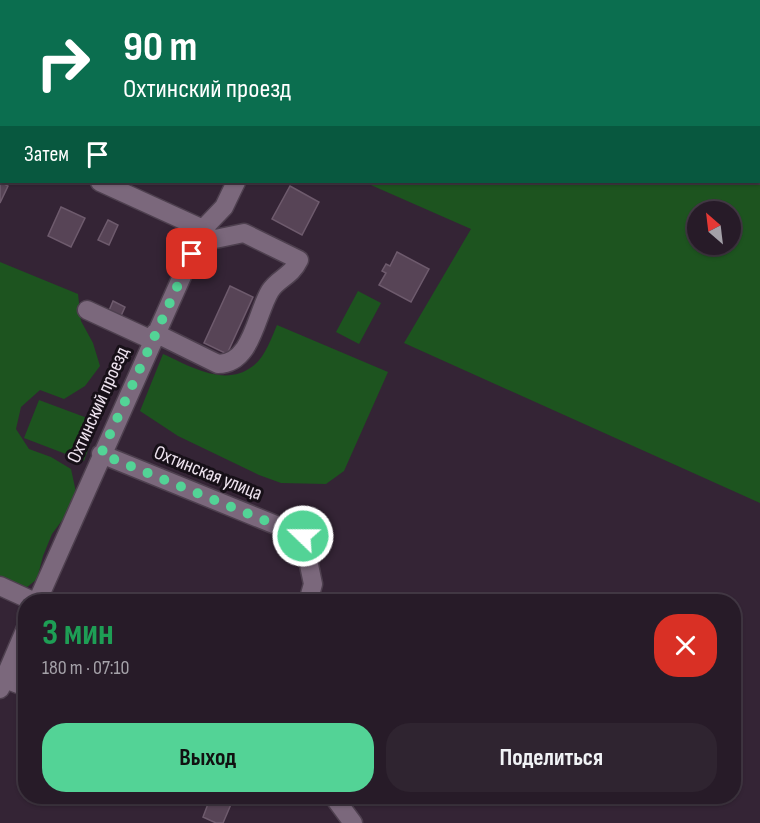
<!DOCTYPE html>
<html lang="ru">
<meta charset="utf-8">
<style>
:root{--surface:#271b28;--page:#2f2430;--text:#f1f3f6;--muted:#a4a1a8;--line:#433945;--accent:#53d396}
body{margin:0;font-family:"Sofia Sans Condensed",sans-serif;background:var(--page);color:var(--text);height:100vh;display:flex;flex-direction:column;font-size:22px;white-space:nowrap}
*{box-sizing:border-box;margin:0}
p{font-size:20px;color:var(--muted)}
.icon{flex:none;width:33px;height:33px;fill:none;stroke:currentColor;stroke-width:2;stroke-linecap:round;stroke-linejoin:round}
.map{position:relative;flex:1;overflow:hidden}
.side{position:absolute;left:18px;top:594px;width:723px;height:210px;display:flex;flex-direction:column;background:var(--surface);border-radius:24px;box-shadow:0 2px 4px #0004,0 0 0 2px var(--line)}
.side>*{flex:none}
.banner{position:absolute;left:0px;top:0px;width:760px;height:183px;box-shadow:0 2px 4px #0004,0 0 0 2px var(--line);background:#0b6e4f;color:#fff;overflow:hidden}
.needle{width:39px;rotate:332deg}
.tools{position:absolute;left:687px;top:201px;display:grid;gap:12px}
.tools a{display:grid;place-items:center;width:54px;height:54px;border-radius:50%;background:var(--surface);box-shadow:0 2px 4px #0004,0 0 0 2px var(--line);font-size:30px}
.pin{position:absolute;display:grid;place-items:center;width:51px;height:51px;color:#fff;margin:-26px;border-radius:12px;box-shadow:0 3px 9px #0006}
.me{position:absolute;width:66px;margin:-33px;rotate:292deg;stroke-linejoin:round;filter:drop-shadow(0 0 4px #0008)}
.turn{display:flex;align-items:center;gap:21px;height:126px;padding:0 24px;font-size:27px}
.turn .icon{width:78px;height:78px;stroke-width:2.5}
.turn b{display:block;font-size:42px;line-height:51px}
.then{display:flex;align-items:center;height:57px;padding:0 24px;background:#0003;gap:12px;font-size:22px}
.round{display:grid;place-items:center;flex:none;width:63px;height:63px;border-radius:24px;background:var(--page)}
.head{display:flex;align-items:center;justify-content:space-between;height:102px;padding:0 24px}
h1{font-size:36px;font-weight:700;line-height:45px;color:#1e9e55}
.cta{display:flex;gap:12px;margin-top:auto;padding:12px 24px}
.cta a{flex:1;height:69px;border-radius:24px;background:var(--accent);color:#111;font-size:24px;font-weight:700;line-height:69px;text-align:center}
.cta a+a{background:var(--page);color:var(--text)}
.map>svg:first-child{display:block}
</style>
<div class="map">
<svg width="760" height="823" viewBox="0 0 760 823">
<rect width="100%" height="100%" fill="#342435"/>
<!-- green -->
<path fill="#1d541f" fill-rule="evenodd" d="M361,0H760V503L404,343L471,229L364,182H759V2L361,1ZM698,212H730V244H698Z
M0,262L78,294L81,321L93,343L100,366L85,386L64,399L40,390L21,407L16,429L29,449L51,457L71,469L76,492L66,515L52,534L43,556L37,579L26,588L0,577Z
M358,291L381,303L359,344L336,332Z
M277,325L388,372L344,471L326,484L281,483L259,475L178,436L140,411L163,354C190,366 225,388 253,366C265,357 271,339 277,325Z
M39,400L98,422L84,461L24,438Z"/>
<!-- building -->
<path fill="#574456" stroke="#6e5b6d" stroke-width="1.5" d="M225,0H253L224,2Z
M0,182L8,186L0,203Z
M290,186L319,202L302,235L272,219Z
M61,207L85,218L71,247L48,236Z
M108,220L118,225L109,245L98,240Z
M397,252L429,269L411,302L379,285L386,273L382,271L386,264L390,266Z
M230,286L253,297L227,354L204,343Z
M113,301L125,307L120,318L108,313Z
M211,796H218L232,802L223,823H216L203,817Z"/>
<g fill="none" stroke-linecap="round" stroke-linejoin="round">
<defs>
<path id="minor" d="M317,2L318,0
M0,138L2,139
M100,182L203,229
M87,310L152,340
M155,333L218,364C252,364 256,314 270,291C278,278 291,277 299,260L244,233L215,239L201,234
M101,454L303,536L313,584L308,602
M0,586L35,602
M37,602L203,229L224,207L236,182
M5,679L26,687
M0,689L26,628
M333,796L353,823"/>
</defs>
<!-- minor casing -->
<use href="#minor" stroke="#4e404f" stroke-width="21"/>
<!-- minor -->
<use href="#minor" stroke="#7b687c" stroke-width="18"/>
</g>
<g fill="none" stroke-linecap="round" stroke-linejoin="round">
<!-- route -->
<path stroke="#53d396" stroke-width="10" stroke-dasharray="0 18" d="M192,254L101,454L303,536"/>
</g>
<g text-anchor="middle" dominant-baseline="central" stroke-width="6" stroke-linejoin="round" paint-order="stroke">
<!-- street labels -->
<g font-size="20" fill="#eee3ef" stroke="#171018">
<text transform="translate(98 405) rotate(-66)">Охтинский проезд</text>
<text transform="translate(208 473) rotate(22)">Охтинская улица</text>
</g>
</g>
</svg>
<div class="tools">
<a><svg class="needle" viewBox="-14 -14 28 28"><path d="M0-13l5 13h-10z" fill="#e53935"/><path d="M0 13l5-13h-10z" fill="#a4a1a8"/></svg></a>
</div>
<div class="pin" style="left:192px;top:254px;background:#d93025"><svg class="icon" aria-label="arrive" viewBox="0 0 24 24"><path d="M6 21V4h12l-3 4 3 4H6"/></svg></div>
<svg class="me" style="left:303px;top:536px" viewBox="-20 -20 40 40"><circle r="17" fill="#53d396" stroke="#fff" stroke-width="3"/><path d="M0-11L8 9 0 5-8 9z" fill="#fff"/></svg>
<div class="banner">
<div class="turn"><svg class="icon" aria-label="right" viewBox="0 0 24 24"><path d="M7 20v-9h11M14 6l5 5-5 5"/></svg><div><b>90 m</b>Охтинский проезд</div></div>
<div class="then">Затем<svg class="icon" aria-label="arrive" viewBox="0 0 24 24"><path d="M6 21V4h12l-3 4 3 4H6"/></svg></div>
</div>
<section class="side">
<div class="head"><div><h1>3 мин</h1><p>180 m · 07:10</p></div><a class="round" style="background:#d93025;color:#fff"><svg class="icon" aria-label="close" viewBox="0 0 24 24"><path d="M6 6l12 12M18 6L6 18"/></svg></a></div>
<div class="cta"><a>Выход</a><a>Поделиться</a></div>
</section>
</div>
